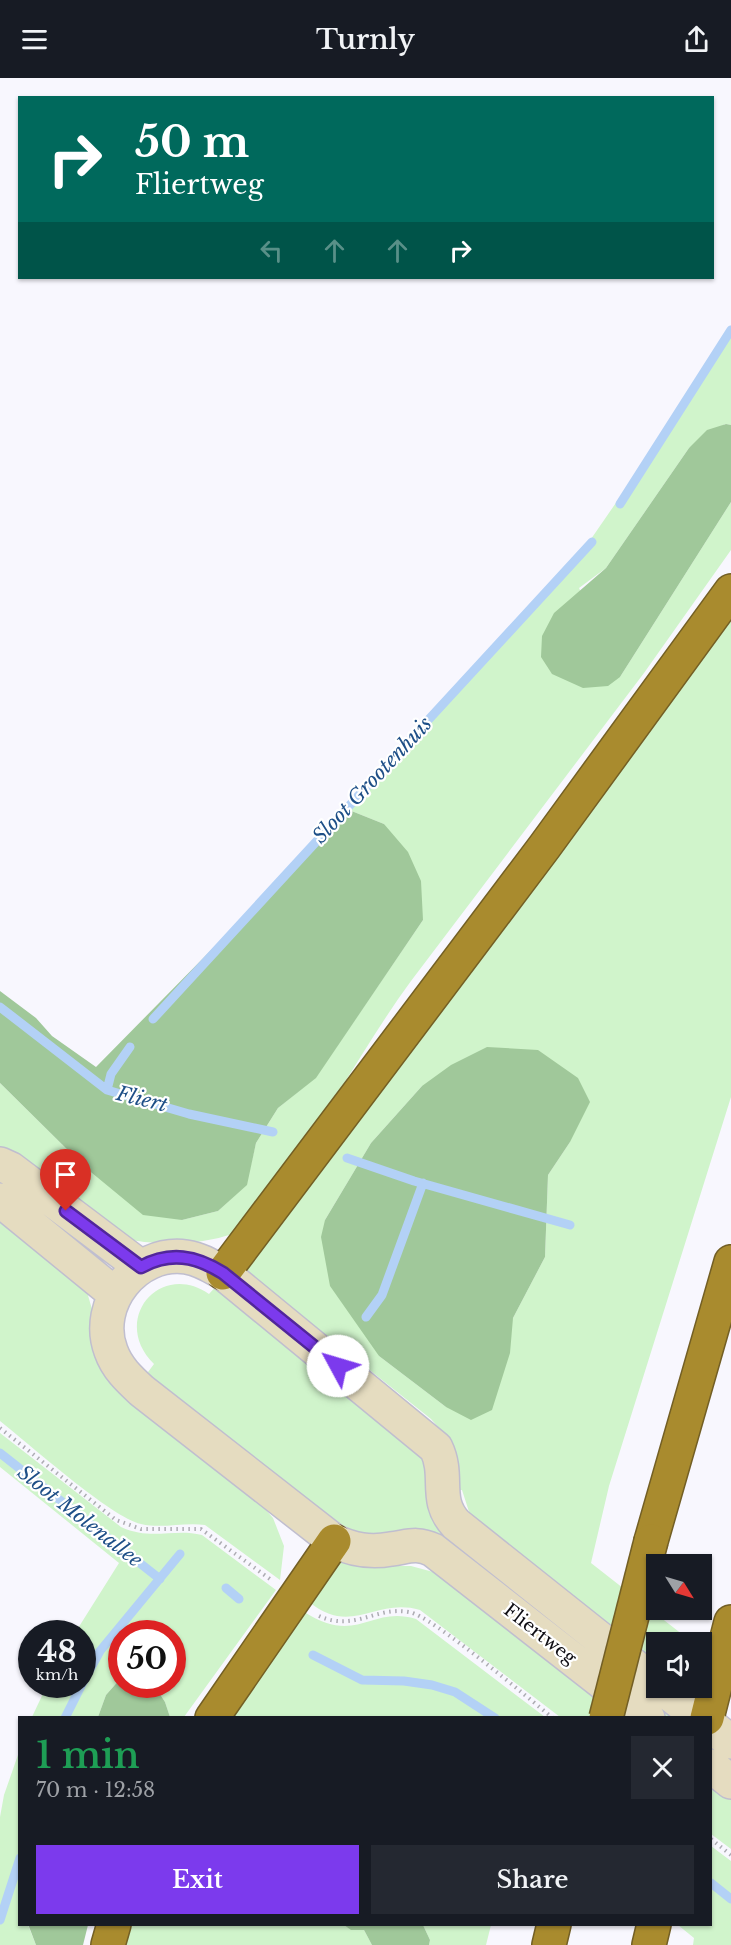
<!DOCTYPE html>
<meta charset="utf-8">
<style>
:root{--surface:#171b24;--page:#242831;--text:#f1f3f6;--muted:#9ea1a6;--accent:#7c3aed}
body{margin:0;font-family:"Libre Baskerville",serif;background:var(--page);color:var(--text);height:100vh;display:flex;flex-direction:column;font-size:22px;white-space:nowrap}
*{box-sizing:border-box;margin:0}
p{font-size:20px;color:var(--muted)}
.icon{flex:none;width:33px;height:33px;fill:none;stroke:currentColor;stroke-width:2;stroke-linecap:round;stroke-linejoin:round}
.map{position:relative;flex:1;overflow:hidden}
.side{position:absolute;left:18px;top:1638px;width:694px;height:210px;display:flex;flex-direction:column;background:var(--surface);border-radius:0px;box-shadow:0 2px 4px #0004}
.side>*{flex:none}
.banner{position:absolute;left:18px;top:18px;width:696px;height:183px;border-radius:0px;box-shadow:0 2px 4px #0004;background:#00695c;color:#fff;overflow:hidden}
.needle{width:39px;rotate:127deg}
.controls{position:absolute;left:646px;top:1476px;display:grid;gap:12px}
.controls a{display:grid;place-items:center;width:66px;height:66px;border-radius:0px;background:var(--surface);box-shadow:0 2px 4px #0004;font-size:30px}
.speed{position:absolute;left:18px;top:1542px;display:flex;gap:12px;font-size:30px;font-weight:700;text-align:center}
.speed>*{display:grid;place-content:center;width:78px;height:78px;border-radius:50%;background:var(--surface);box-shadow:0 2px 4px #0004;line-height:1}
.speed small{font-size:15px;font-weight:400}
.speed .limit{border:9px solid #d22;background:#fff;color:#111}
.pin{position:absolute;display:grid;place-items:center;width:51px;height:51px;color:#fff;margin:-62px -26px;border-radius:50% 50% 50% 0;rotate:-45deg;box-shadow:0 0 6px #0007}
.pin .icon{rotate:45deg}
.me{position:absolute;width:66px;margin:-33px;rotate:309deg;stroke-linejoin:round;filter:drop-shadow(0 0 4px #0008)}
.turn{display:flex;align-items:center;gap:21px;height:126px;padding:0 18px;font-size:27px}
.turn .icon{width:78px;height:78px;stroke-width:2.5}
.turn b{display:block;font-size:42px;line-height:51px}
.lanes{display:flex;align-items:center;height:57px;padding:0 18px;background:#0003;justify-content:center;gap:30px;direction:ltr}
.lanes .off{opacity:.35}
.round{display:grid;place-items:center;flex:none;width:63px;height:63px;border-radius:0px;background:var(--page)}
.headline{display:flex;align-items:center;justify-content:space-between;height:102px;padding:0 18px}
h1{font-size:36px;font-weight:600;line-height:45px;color:#1e9e55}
.button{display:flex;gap:12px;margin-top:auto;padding:12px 18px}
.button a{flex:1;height:69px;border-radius:0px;background:var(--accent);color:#fff;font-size:24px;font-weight:600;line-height:69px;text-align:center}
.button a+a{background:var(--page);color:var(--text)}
header{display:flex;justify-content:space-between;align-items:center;height:78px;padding:0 18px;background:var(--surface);font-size:27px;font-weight:600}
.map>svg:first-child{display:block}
</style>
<header><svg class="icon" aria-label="menu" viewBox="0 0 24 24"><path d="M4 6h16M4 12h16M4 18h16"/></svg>Turnly<svg class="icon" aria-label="share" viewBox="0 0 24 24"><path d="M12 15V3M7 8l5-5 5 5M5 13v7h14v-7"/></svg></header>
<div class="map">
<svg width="731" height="1867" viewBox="0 0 731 1867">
<rect width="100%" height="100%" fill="#f8f7fe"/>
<!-- green -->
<path fill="#d0f4cb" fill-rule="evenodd" d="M731,258V347L725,346L689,370L606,490L579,510L620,599L731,424V472L644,595L411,903C365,966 329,1035 283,1099C272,1113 261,1135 247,1147C225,1167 160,1168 132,1162L0,1073V1005L86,1090L182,1142L218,1133L246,1107L256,1065L278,1030L316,999L423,842L384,746L349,732L486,582L591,461Z
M731,534V1019L609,1408L591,1485L692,1564H657V1596L471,1440L462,1412H459C458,1382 451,1362 431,1341L243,1191ZM422,1008L570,1064L548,1097L545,1179L513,1240L446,1329L379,1278L325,1142L371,1065Z
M0,1131L87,1214L94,1238L273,1440L284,1468L280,1502L205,1447C184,1444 162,1451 141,1446C112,1440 28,1365 0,1343Z
M219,1205L420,1365L433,1411L684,1639H663L422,1452L409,1453L392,1460L353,1458L145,1298L154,1286C110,1243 159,1182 209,1216Z
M0,1355L121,1449C152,1463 173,1450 202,1457L276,1512L184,1639H170L165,1624L154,1607L172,1606V1556H122L121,1600L106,1617L98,1639H32L47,1607L82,1606V1556L75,1555L119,1485L0,1389Z
M339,1482L383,1488H411L437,1495L633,1639H560L420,1532C375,1519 352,1559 309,1524Z
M303,1533C357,1569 370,1527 416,1541L545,1639L227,1640Z
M19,1674L20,1846L28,1847L36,1867H0V1739L4,1717Z
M711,1701L731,1717V1771L711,1756Z
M711,1768L731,1783V1867H693L694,1860L678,1847L711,1846Z
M127,1846L344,1847L352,1852H364L372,1867H122Z
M423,1847H491L486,1867H429L430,1862Z"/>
<!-- forest -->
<path fill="#a0c89a" d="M726,346L731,347V424L620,599L608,608L583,610L552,596L541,579L542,558L554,535L606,490L689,370L707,352Z
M349,732L384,746L408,774L421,803L423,842L316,1000L278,1030L256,1065L247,1107L218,1133L182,1142L143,1137L86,1090L0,1005V913L36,940L52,958L96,989Z
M487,969L538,972L578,1000L590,1024L570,1064L548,1097L545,1179L513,1240L510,1275L492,1332L471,1342L446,1329L379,1278L330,1208L321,1159L325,1142L371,1065L422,1008L451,987Z
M121,1600L122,1606L154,1607L165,1624L170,1639H98L106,1617Z
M28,1846H88V1847L83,1867H36Z
M344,1847H423L430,1862L429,1867H372L364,1852H351Z"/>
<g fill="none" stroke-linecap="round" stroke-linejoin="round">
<!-- stream -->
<path stroke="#b3d1f6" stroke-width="9" d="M620,426L731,252
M0,929L107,1012L189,1036L273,1054
M153,941L592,464
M107,1012L111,996L130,969
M347,1080L414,1103L570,1147
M366,1239L382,1217L423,1105
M0,1375L160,1501
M226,1510L239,1521
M313,1577L362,1602L404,1603L432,1607L455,1614L495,1640
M82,1606L100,1573L180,1476
M65,1640L82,1606
M711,1805L731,1821
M0,1842L20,1780"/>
<defs>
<path id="secondary" d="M0,1086L11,1091L141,1189
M0,1122L115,1216
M662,1610L700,1640
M648,1640L433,1472C416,1464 408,1469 391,1471C370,1475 353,1472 334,1463L142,1313C129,1301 117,1290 111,1273C93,1226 136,1172 186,1179C200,1181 211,1188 223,1195L436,1370C450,1399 433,1421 456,1446L657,1606
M711,1648L731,1664
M711,1688L731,1704"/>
<path id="highway" d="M223,1195L545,768L731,513
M651,1463L731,1184
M212,1640L334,1463
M707,1640L731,1544
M108,1867L114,1846
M549,1867L554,1846
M649,1867L654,1846"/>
</defs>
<!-- secondary casing -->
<use href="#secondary" stroke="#c0becf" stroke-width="36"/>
<!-- highway casing -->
<use href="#highway" stroke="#735f25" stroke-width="36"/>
<!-- path -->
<path stroke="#adacb3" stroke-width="4" stroke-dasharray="1.5 4.5" stroke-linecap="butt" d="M0,1350L116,1442L141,1451H201L270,1501
M319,1538C354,1554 376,1528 409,1534C431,1537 529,1621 553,1640
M711,1761L731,1777"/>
<!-- secondary -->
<use href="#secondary" stroke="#e5dcc0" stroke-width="33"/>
<!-- highway -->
<use href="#highway" stroke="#a98b2e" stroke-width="33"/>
<defs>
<path id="highway-bridge" d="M606,1640L651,1463"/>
</defs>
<!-- highway-bridge casing -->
<use href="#highway-bridge" stroke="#735f25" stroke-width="36" stroke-linecap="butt"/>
<!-- highway-bridge -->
<use href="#highway-bridge" stroke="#a98b2e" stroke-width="33"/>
</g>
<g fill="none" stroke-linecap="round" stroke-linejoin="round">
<defs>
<path id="route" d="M66,1133L141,1189C170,1173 196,1178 223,1195L338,1288"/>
</defs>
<!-- route casing -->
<use href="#route" stroke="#51269a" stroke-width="15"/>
<!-- route -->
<use href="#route" stroke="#7c3aed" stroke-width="10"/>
</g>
<g text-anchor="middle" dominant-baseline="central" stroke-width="4.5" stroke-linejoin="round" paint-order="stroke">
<!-- street labels -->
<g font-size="18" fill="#0f0e14" stroke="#fff">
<text transform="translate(540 1556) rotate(38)">Fliertweg</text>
</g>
<!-- water labels -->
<g font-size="20" font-style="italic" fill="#1e4f87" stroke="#fff">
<text transform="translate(372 702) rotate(-47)">Sloot Grootenhuis</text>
<text transform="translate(142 1021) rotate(14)">Fliert</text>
<text transform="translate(80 1438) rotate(38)">Sloot Molenallee</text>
</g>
</g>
</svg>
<div class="controls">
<a><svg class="needle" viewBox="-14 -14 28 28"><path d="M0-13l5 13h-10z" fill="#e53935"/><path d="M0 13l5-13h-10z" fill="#9ea1a6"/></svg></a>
<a><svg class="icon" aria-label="sound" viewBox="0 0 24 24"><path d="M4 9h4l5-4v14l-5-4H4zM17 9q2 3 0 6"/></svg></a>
</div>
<div class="speed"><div>48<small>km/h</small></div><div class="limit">50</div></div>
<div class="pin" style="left:66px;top:1133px;background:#d93025"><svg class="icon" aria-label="arrive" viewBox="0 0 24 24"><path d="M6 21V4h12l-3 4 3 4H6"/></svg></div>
<svg class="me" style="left:338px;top:1288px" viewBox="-20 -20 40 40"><circle r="19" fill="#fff"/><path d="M0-13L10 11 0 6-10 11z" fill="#7c3aed"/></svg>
<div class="banner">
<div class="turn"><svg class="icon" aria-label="right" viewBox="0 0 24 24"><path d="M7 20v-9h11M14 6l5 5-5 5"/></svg><div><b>50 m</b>Fliertweg</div></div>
<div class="lanes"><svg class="icon off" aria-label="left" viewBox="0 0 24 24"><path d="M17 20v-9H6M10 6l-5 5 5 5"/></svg><svg class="icon off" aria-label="ahead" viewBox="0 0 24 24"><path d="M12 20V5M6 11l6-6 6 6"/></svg><svg class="icon off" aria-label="ahead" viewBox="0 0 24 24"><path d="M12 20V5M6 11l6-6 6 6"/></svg><svg class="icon" aria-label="right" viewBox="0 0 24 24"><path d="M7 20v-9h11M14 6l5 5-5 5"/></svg></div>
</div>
<section class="side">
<div class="headline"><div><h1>1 min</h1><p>70 m · 12:58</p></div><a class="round"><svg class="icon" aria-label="close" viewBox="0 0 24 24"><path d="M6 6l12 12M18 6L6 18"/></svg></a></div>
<div class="button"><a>Exit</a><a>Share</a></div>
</section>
</div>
